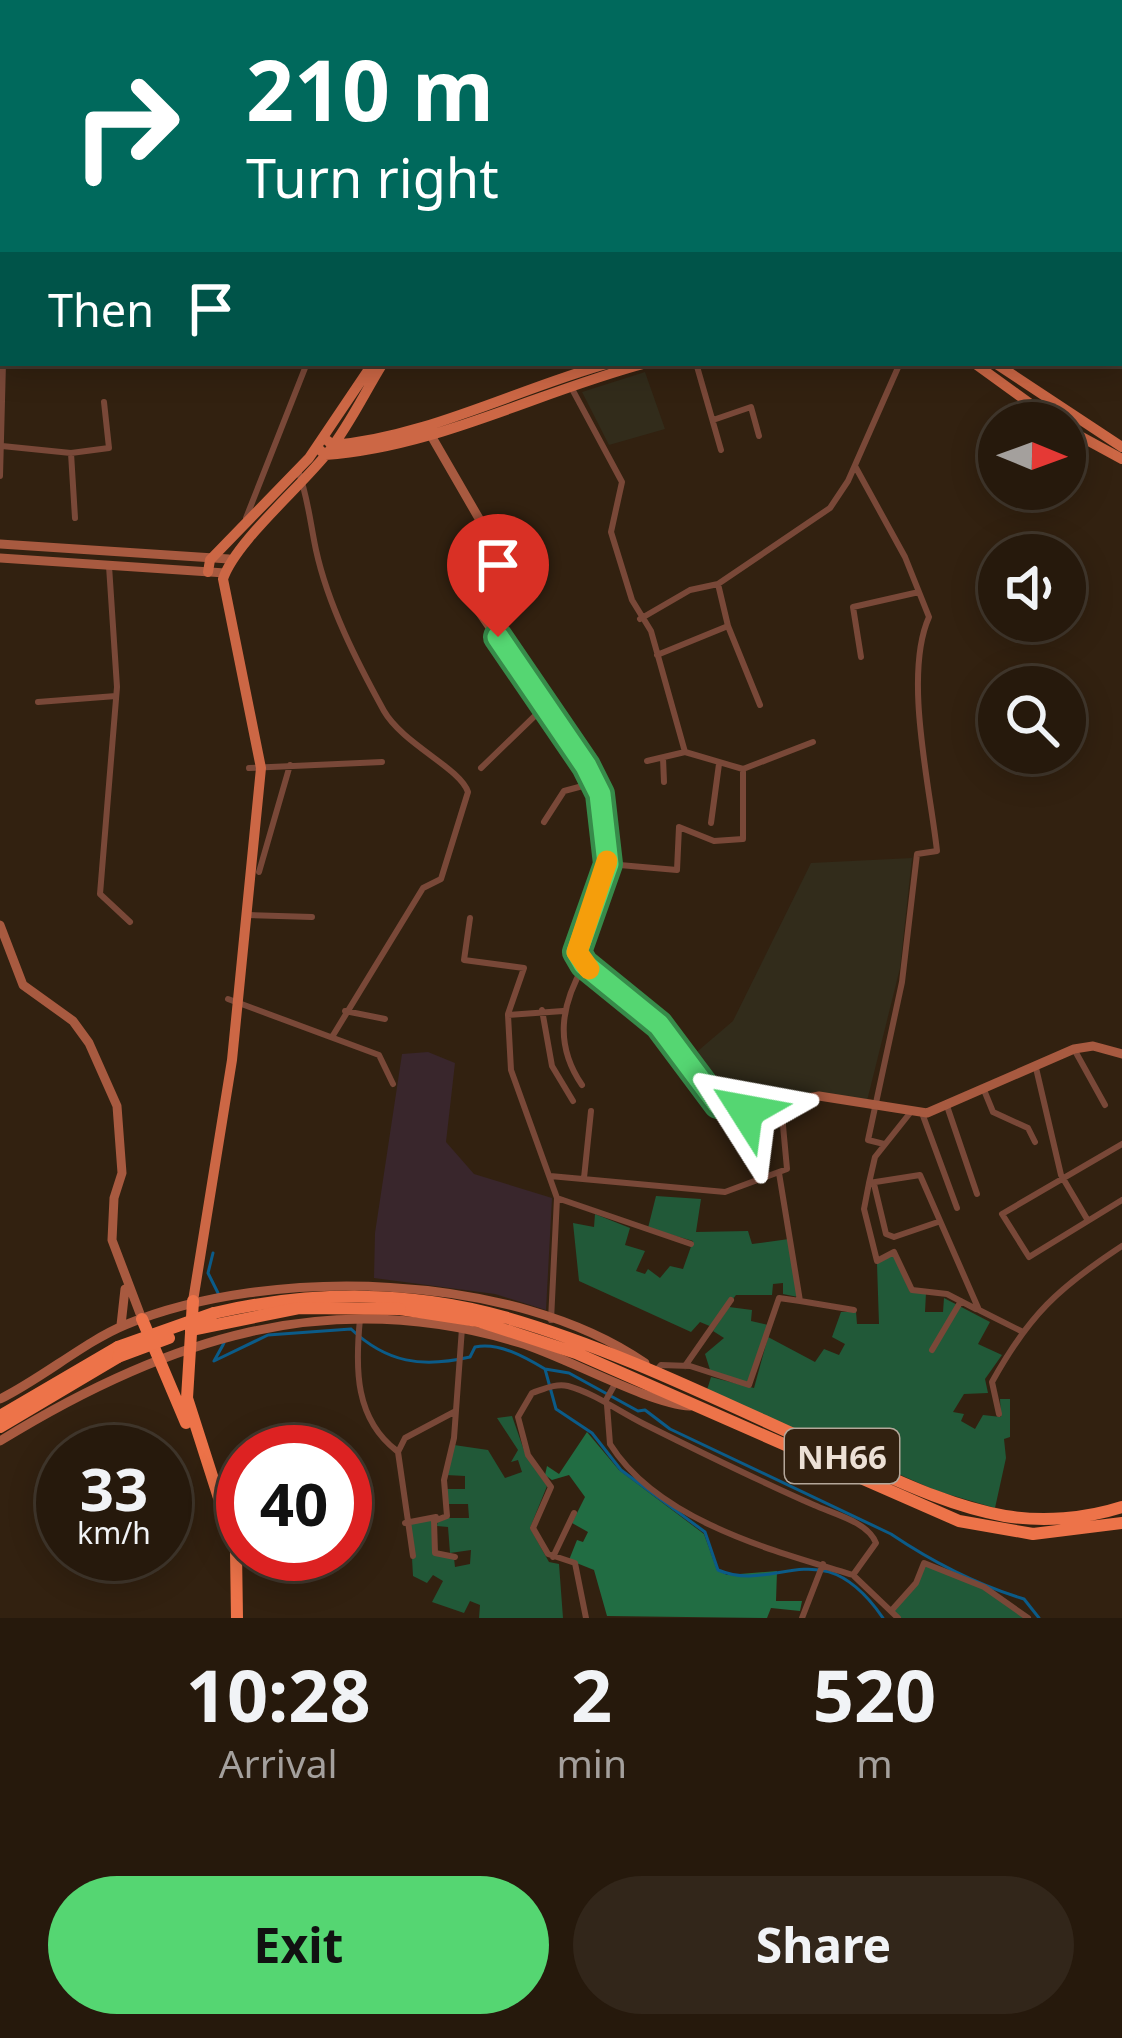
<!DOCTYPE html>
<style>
:root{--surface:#26190c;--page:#32261a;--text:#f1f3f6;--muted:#a4a09d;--line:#42382d;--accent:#55d672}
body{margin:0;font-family:"Noto Sans",sans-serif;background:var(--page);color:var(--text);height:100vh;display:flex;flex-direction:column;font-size:45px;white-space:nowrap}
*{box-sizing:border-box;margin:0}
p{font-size:39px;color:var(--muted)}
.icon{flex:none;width:66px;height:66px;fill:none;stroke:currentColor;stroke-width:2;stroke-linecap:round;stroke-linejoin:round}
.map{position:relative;height:1618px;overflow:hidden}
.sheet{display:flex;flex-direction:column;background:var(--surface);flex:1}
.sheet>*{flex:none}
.hud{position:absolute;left:0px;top:0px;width:1122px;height:366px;box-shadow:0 6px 30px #0003,0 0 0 3px var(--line);background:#00695c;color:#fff;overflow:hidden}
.needle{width:78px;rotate:91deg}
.buttons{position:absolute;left:978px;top:402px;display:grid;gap:24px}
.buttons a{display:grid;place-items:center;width:108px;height:108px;border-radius:50%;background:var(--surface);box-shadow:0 6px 30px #0003,0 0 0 3px var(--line);font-size:60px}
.speed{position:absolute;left:36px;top:1425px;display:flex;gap:24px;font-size:60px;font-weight:700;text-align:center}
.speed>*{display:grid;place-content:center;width:156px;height:156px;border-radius:50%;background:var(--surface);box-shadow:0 6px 30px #0003,0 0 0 3px var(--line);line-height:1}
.speed small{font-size:30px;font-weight:400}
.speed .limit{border:18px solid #d22;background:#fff;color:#111}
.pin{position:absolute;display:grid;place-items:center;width:102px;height:102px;color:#fff;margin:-123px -51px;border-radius:50% 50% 50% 0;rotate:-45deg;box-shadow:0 0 12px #0007}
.pin .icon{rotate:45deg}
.me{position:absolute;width:132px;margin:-66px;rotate:304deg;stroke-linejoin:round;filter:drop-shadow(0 0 9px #0008)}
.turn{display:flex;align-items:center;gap:42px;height:252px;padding:0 48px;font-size:54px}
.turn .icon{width:156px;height:156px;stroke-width:2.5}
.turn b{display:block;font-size:84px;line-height:102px}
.then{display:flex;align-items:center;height:114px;padding:0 48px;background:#0003;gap:24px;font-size:45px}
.eta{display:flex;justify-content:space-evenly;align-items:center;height:204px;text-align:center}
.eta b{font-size:72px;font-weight:700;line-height:84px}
.cta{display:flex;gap:24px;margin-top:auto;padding:24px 48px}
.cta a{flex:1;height:138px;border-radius:72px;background:var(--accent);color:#111;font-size:48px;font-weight:700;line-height:138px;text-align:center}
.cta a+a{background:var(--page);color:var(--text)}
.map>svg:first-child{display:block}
</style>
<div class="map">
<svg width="1122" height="1618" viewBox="0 0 1122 1618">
<rect width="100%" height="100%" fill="#322110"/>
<!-- commercial -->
<path fill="#39262c" d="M428,1052L455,1063L446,1142L474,1174L552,1198L546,1310L495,1294L374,1278L375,1233L402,1054Z"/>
<!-- medical -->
<path fill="#322c1b" d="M645,372L665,429L609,445L582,392Z
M912,858L900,968L867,1101L813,1092L731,1106L692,1056L733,1021L811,863Z"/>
<!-- green -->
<path fill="#215938" d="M656,1196L701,1199L696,1232L748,1231L752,1244L789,1239L798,1297L783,1294V1283L773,1284L772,1295H736L712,1327L700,1322L691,1332L579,1281L573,1223L594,1227L595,1214L630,1228L625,1245L645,1251L636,1271L645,1274L648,1269L660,1278L670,1266L683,1269L693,1241L648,1228Z
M893,1255L910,1292L926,1293L925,1312H943L944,1298L990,1322L978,1344L1002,1355L985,1379L988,1393L964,1394L953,1412L964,1414L961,1421L975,1429L983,1415L1001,1417L1000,1399H1010V1437L1004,1439L1006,1458L995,1508L937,1491L707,1390L711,1377L754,1388L768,1337L815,1362L824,1349L839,1355L845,1344L832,1337L841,1312H856L857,1324H879L877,1264Z
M729,1307L752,1310L751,1321L768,1325L747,1384L711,1373L705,1354L724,1338L713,1331Z
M512,1416L526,1456L547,1486L530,1528L549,1562L559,1564L563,1618H479L480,1605L470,1601L464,1613L432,1602L443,1581L433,1575L427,1583L413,1576L410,1522L431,1520L434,1555L454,1558L455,1567L470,1564L471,1550L450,1553L448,1527L437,1526L438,1518H469L468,1504H447L446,1489H465V1476L446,1475L454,1445L488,1450L505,1478L522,1472L518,1460L511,1462L518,1450L497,1418Z
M924,1564L984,1587L1024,1618H899L892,1611L916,1584Z"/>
<!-- forest -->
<path fill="#216d43" d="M587,1432L619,1470L704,1534L717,1570L727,1575L777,1571L776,1601H802L800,1611L771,1608L767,1618L607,1616L594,1570L569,1560L577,1540L583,1542L588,1532L572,1523L585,1497L569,1475L552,1480L545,1475L547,1466L559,1474Z"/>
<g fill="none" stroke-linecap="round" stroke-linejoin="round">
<!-- stream -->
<path stroke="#0b5b88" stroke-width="3" d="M213,1253L208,1273L218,1293
M224,1343L214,1361L268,1335L351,1329C387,1363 422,1368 470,1357L475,1347C499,1342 525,1357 545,1369L556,1409L592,1433L621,1470L705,1532L718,1570C777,1595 821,1528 883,1618
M223,1345L214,1361L268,1335L351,1329
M545,1369L569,1373L638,1411L645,1410L670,1429L891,1534C931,1561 978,1585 1024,1599L1039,1618"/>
<!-- street -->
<path stroke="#794838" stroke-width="6" d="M399,0L406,3
M918,0L927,3
M277,3L278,0
M448,3L449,0
M0,51L3,52
M0,158L3,159
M0,273H3
M696,363L721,450
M571,387L622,482L611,532L632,600L651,631L685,752L743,769L813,742
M713,420L751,407L759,436
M2,446L71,453L109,448L104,402
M71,453L75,518
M1065,461L1081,436
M855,466L905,557L929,617C903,675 930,787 937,851L917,854L902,982L868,1140L884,1144
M298,470C308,497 310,522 316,550C328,605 357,662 384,711C403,744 460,768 468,792L441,879L423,888L332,1037
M0,476L3,363
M246,518L307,363
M109,566L117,687L100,894L130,922
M640,619L690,590L718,584
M657,655L728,626
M861,657L853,607L919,592
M38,702L116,696
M760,705L728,626L718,584L830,508L848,481L900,363
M663,758L664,782
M647,761L685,752
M249,768L382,762
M481,768L543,708
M544,822L564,791L594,783
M711,823L719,764
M608,864L677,870L679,827L714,841L743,839V769
M259,872L290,765
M246,915L312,917
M470,918L464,960L524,968L508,1014
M228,999L379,1055L393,1084
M542,1010L552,1066L573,1101
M345,1011L385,1019
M1074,1049L1105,1105
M1036,1068L1061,1175L1087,1219
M582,1085C554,1044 561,1005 584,965
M984,1090L993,1112L1028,1128L1035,1142
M947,1106L977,1194
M910,1113L875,1157L869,1183L920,1175L979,1310L1021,1331
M922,1113L957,1208
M1122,1144L1002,1214L1029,1257L1122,1200
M779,1173L800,1301L854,1310
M550,1176L725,1192L787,1169L781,1104
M584,1178L591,1111
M869,1183L864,1209L877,1261L894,1252L912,1290L947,1294L976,1309
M874,1184L886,1234L894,1237L938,1222
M557,1198L691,1244
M360,1319C355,1369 355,1419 397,1451
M551,1320L557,1198L511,1070L508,1015L563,1011
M932,1350L961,1301
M685,1366L731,1300
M654,1373L661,1365L690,1366L749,1385L779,1298L800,1301
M999,1414L992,1382C1029,1315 1058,1288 1122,1246
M405,1523L436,1517
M413,1556L398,1452L405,1438L454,1412
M455,1557L435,1553L434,1521L447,1516L444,1480L454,1438L462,1328
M553,1557L574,1513
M853,1575L898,1618
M891,1611L916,1583L924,1563L984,1587L1028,1618
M586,1618L575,1563L548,1554L533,1528L551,1487L528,1455L518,1417L532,1393C544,1389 556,1383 568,1386C594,1393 620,1412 644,1424C700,1452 757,1480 814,1505C834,1514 868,1522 876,1543L853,1575C774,1551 658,1521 610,1444L607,1405L606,1400L615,1384
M802,1618L823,1564"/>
<!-- secondary -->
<path stroke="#a85a40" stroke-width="9" d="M429,432L481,522L487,547L478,610L586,766C618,841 603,879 577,952L584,965L659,1025L719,1104L746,1110L819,1096L927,1113L1074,1049L1093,1046L1122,1054
M0,544L229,559
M0,558L225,573
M0,925L23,985L73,1021L89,1043L117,1106L122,1173L114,1198L112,1240L142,1319
M121,1325L125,1289
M0,1399C41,1379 86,1341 125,1325C270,1265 514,1272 645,1363
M0,1441C164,1340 328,1284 520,1343C566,1357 649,1404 690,1406"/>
<!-- primary -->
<path stroke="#cc6745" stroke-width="10" d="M791,0L793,3
M668,3L671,0
M681,3L684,0
M974,363L1057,423
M995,363L1122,447
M1065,428L1122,459
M324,438L333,445C428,437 519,388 610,363
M317,447L325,455C438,447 539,391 647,363
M208,572L210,560L309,458L373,363
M193,1301L232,1060L261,768L223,579C235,542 301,487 329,451C350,424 365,392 383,363"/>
<!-- highway -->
<path stroke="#ed7349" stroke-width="12" d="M193,1301L187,1398L236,1551L237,1618
M400,1309L478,1321L576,1353L959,1521L1033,1534L1122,1523
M214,1313C309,1291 409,1290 504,1317C620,1350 731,1407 842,1456C894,1479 948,1506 1005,1516C1043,1522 1085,1519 1122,1507
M142,1319L186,1423
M0,1416L118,1347
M0,1427L118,1357"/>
<!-- highway-bridge -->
<path stroke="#ed7349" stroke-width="12" d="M191,1330L299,1308L400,1309
M118,1347L214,1313
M118,1357L169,1338"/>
</g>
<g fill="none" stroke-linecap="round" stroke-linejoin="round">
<defs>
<path id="route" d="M498,637L586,766L600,794L608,864L577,952L584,964L659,1025L718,1104L746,1111"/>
</defs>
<!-- route casing -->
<use href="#route" stroke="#378b4a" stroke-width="30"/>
<!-- route -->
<use href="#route" stroke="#55d672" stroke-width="21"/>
<!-- slow -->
<path stroke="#f59e0b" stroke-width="21" d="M589,969L577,952L607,861"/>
</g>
<g text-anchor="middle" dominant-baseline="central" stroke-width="12" stroke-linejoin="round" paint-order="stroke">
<!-- shield labels -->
<rect fill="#322110" stroke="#b4a79a" stroke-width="3" x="785" y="1429" width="114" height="54" rx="9"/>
<g font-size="33" font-weight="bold" fill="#ece0d5">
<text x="842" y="1456">NH66</text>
</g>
</g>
</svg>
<div class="buttons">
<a><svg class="needle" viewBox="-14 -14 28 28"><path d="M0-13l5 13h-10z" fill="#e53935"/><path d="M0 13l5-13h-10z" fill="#a4a09d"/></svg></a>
<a><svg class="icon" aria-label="sound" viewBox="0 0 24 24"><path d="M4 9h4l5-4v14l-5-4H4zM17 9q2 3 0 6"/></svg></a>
<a><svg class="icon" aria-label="search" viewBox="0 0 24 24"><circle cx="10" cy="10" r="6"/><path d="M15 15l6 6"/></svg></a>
</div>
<div class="speed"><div>33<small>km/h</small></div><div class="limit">40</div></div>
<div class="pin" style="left:498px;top:637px;background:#d93025"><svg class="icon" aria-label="arrive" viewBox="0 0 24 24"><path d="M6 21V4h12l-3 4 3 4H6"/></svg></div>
<svg class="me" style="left:746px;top:1111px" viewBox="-20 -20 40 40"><path d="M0-17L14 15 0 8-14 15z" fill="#55d672" stroke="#fff" stroke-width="4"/></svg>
<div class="hud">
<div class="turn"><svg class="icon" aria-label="right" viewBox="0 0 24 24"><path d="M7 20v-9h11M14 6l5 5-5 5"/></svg><div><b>210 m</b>Turn right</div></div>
<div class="then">Then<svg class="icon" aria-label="arrive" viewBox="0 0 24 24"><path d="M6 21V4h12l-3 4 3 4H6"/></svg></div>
</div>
</div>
<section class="sheet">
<div class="eta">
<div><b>10:28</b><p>Arrival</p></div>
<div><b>2</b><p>min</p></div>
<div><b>520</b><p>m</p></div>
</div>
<div class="cta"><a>Exit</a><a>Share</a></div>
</section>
